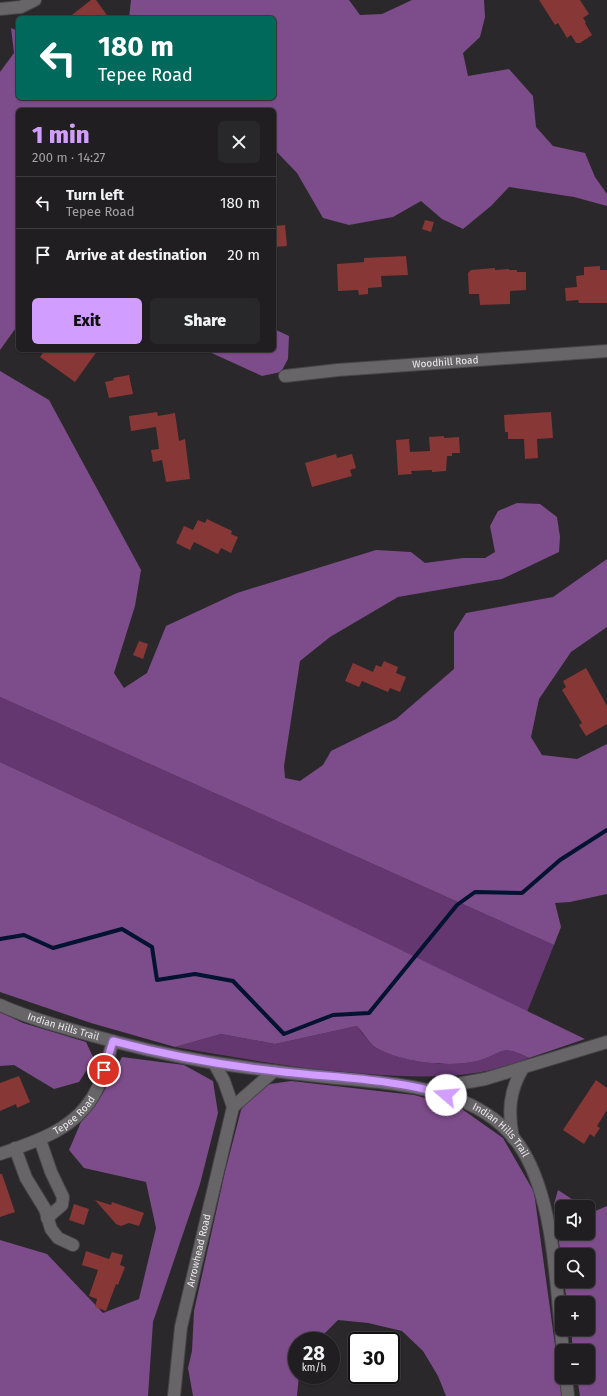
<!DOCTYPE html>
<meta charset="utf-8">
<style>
:root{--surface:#201e20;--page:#282729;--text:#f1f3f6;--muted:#a2a2a5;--line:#3d3c3e;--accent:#d19dfe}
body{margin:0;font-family:"Fira Sans",sans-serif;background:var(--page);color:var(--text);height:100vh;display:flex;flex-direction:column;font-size:15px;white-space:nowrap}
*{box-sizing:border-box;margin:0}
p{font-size:13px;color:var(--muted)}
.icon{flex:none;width:22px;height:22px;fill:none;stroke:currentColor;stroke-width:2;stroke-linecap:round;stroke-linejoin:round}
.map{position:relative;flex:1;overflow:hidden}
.panel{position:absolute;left:16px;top:108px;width:260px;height:244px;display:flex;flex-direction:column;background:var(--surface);border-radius:6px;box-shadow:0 1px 3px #0004,0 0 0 1px var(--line)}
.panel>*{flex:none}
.top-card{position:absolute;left:16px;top:16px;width:260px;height:84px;border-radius:6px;box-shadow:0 1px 3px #0004,0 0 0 1px var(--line);background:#00695c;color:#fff;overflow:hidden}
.tools{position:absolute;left:555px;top:1200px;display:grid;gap:8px}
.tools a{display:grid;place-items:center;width:40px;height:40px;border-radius:6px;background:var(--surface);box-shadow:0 1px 3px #0004,0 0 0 1px var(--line);font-size:20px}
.speed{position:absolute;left:288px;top:1332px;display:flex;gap:8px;font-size:20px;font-weight:700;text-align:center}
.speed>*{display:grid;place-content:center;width:52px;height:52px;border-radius:50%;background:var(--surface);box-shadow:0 1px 3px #0004,0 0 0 1px var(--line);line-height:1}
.speed small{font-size:10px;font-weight:400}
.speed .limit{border:2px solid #111;border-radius:6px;background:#fff;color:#111}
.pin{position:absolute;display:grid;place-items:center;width:34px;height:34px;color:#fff;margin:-17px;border:2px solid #fff;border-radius:50%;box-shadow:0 1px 4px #0007}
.me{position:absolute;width:44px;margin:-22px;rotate:288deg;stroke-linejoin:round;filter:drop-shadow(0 0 3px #0008)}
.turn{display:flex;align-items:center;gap:14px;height:84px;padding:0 16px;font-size:18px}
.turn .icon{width:52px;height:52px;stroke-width:2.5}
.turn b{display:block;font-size:28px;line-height:34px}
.round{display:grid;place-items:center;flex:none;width:42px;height:42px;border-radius:6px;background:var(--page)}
.head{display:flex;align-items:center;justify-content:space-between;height:68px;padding:0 16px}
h1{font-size:24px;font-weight:800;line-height:30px;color:var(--accent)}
.primary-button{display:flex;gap:8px;margin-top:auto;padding:8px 16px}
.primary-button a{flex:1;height:46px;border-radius:6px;background:var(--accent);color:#111;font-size:16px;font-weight:800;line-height:46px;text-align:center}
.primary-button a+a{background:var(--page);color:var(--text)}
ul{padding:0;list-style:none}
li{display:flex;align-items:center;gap:12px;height:52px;padding:0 16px;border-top:1px solid var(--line)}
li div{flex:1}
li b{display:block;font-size:15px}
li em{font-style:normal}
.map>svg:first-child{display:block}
</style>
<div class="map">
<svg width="607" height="1396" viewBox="0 0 607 1396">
<rect width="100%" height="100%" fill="#2a282a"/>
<!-- green -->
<path fill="#643771" d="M0,697L554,945L527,1012L308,905L0,762Z
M357,1026C362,1032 368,1042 375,1047C400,1062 449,1068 477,1061C503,1054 500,1043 529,1058C478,1080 422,1078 368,1074C303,1070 239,1058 175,1047L221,1034L275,1044Z"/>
<!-- forest -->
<path fill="#7d4c8a" d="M131,0H349L360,15L382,14L412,0H484L485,17L480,37L463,53L468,76L509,69L533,96L536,127L553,146L585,153L595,177L607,194V206L574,197L509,187L491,206L463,229L442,219L421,201L393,217L349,225L323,218L297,173L274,149V110H18V325L0,350V72L14,53L11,28L18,31V98H274V18H129Z
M274,329L289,336L288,359L281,372L262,376L205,350H274Z
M0,371L49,400L141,570L135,606L114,673L124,688L147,673L166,626L237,593L376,550L411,552L425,563L463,558H485L495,552L490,526L498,511L517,503L540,504L557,517L560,537L559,552L502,579L398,597L330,637L300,661L284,766L285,778L300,781L323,765L331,751L396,719L454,669V632L466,613L553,597L607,559V627L571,652L539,699L531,737L542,755L577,759L607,744V894L570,902L555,903L561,927L554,945L0,697Z
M0,762L308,905L585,1039L529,1058C500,1043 503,1054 477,1061C449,1068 399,1062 375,1047C368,1042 363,1032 357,1026L275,1044L221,1034L175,1047L91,1023L0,992Z
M0,1012L23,1023L86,1042L94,1059L79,1082L54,1089L14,1065L0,1066Z
M122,1057L184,1065L213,1081L218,1113L200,1184L153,1322L148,1396H0V1240L47,1254L103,1313L139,1299L156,1228L146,1182L84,1168L69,1150L81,1122L102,1095Z
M291,1081L414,1095L459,1107L503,1138L534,1192L562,1396H446L438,1376L423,1351L402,1331L368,1323L338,1320L317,1341H297V1375H299L297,1396H193L188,1368L192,1351L194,1311L225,1172L241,1110L250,1097L270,1084Z
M558,1190L584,1207H562V1233H588V1209L593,1212L607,1206V1396H580L577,1377H588V1351H573L571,1329H588V1303H567L564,1281H588V1255H562V1265L554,1204Z"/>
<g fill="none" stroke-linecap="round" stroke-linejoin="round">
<!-- stream -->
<path stroke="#001330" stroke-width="4" d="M0,939L24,935L53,948L122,929L152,947L157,980L195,974L233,981L284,1034L333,1015L369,1013L457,905L475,892L522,893L560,860L607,830"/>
</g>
<!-- building -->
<path fill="#873735" d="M91,0H96L109,18H68Z
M539,0H580L589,14L583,18L586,22L585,23L592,35L580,43H576L571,35L567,38L558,23L555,25Z
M425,220L434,222L431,232L422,229Z
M285,225L287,246L274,247V226Z
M406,256L408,275L381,276L382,287L368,288V294L359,295L358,290L338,291L337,264L364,262V258Z
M600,266V270H607V303H579L578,300L566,301L565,288L577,287L576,276L584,275V267Z
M495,268V270L509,269V270H517V272H526V290L510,291V304L480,305L479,294H469L468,273L471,270Z
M45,350H98L75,382L40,357Z
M129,375L133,394L109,398L105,382L114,380L113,378Z
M157,412L158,416L175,413L179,441L185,439L190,479L166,482L162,460L153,462L151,450L159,449L156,427L131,431L129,416Z
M551,412L553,438L537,439L538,458L525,459L524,439H508V432H505L504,415Z
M444,436V438L459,437L460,453H452V456H447L446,471L432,472V470L411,471L412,474L398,475L396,440L409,439L410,452L430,451L429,437Z
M336,454L337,458L352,454L356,468L350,470L352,476L312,487L305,463Z
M207,519L232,531L231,534L238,537L231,553L221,548L218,554L194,542L190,550L176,543L184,526L193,530L198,520L205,523Z
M139,641L148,644L143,659L133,655Z
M384,661L398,667L396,673L406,677L400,692L390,688L388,692L362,681L359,687L345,681L353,663L373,672L376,665L381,667Z
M586,668L607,706V724L586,736L579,725L582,723L562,690L566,687L563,681Z
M19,1076L30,1102L17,1108L16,1104L0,1111V1083Z
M596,1080L607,1088V1110L597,1126L600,1128L594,1137L590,1134L584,1144L563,1130Z
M0,1174H2L15,1212L0,1217Z
M95,1200L111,1205L112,1202L144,1213L139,1226L129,1223L121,1226L116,1224Z
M74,1204L89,1209L84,1225L69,1220Z
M86,1251L109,1259L112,1252L123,1255L120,1265L125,1267L118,1285L116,1284L106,1311L95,1307L97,1299L89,1296L98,1270L82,1265Z"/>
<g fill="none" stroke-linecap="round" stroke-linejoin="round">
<defs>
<g id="minor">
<path d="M0,9L21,7L35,0"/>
<path id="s1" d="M285,376L338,370L607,351"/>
<path id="s2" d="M0,1005C26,1017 55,1025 83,1033C125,1045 167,1055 209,1062C248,1068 287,1073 327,1077C393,1084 483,1085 523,1151C555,1204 556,1290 563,1351"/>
<path d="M430,1089L485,1079L607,1042"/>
<path d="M233,1107L274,1071"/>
<path d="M513,1138C508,1112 509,1091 523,1068"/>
<path d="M40,1140L51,1172L63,1197L62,1205L47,1218"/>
<path d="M15,1148L26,1178L45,1209L51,1229L58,1238L73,1245"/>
<path id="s3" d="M0,1154C37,1141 77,1129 96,1091C104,1076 108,1058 113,1041"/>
<path d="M566,1377L568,1396"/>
<path id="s4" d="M174,1396L181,1327L233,1107L224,1081L214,1063"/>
</g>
</defs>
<!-- minor casing -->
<use href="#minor" stroke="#474547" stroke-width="14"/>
<!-- minor -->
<use href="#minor" stroke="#676568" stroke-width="12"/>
</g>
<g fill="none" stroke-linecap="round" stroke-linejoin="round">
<defs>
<path id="route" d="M104,1070L113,1041C169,1056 226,1066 284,1072C336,1078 397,1079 446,1095"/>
</defs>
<!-- route casing -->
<use href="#route" stroke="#8866a5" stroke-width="10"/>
<!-- route -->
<use href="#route" stroke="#d19dfe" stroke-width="7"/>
</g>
<g text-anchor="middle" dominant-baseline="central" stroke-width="4" stroke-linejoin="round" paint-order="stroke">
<!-- street labels -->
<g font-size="10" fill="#edebed" stroke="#201e20">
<text stroke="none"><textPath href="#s1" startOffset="161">Woodhill Road</textPath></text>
<text stroke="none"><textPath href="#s2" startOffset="67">Indian Hills Trail</textPath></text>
<text stroke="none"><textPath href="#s3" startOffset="85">Tepee Road</textPath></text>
<text stroke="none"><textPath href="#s2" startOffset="523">Indian Hills Trail</textPath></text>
<text stroke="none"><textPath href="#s4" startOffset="148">Arrowhead Road</textPath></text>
</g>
</g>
</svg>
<div class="tools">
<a><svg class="icon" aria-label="sound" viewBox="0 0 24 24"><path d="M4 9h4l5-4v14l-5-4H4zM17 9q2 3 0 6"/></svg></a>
<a><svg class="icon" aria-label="search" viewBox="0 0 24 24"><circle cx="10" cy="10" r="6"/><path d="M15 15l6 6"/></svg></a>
<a>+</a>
<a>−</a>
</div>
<div class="speed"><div>28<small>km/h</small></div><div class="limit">30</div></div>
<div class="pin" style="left:104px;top:1070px;background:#d93025"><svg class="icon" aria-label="arrive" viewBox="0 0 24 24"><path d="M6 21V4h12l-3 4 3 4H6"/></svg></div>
<svg class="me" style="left:446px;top:1095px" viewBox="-20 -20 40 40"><circle r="19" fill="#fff"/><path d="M0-13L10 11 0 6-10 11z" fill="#d19dfe"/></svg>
<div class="top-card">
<div class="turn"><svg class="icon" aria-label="left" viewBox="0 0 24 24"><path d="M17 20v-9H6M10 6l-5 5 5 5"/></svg><div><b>180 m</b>Tepee Road</div></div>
</div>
<section class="panel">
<div class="head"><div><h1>1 min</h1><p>200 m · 14:27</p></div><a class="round"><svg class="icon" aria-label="close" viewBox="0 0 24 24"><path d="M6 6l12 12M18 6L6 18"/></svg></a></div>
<ul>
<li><svg class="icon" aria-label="left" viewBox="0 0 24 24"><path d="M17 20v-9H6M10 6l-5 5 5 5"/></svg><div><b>Turn left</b><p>Tepee Road</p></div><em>180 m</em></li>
<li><svg class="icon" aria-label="arrive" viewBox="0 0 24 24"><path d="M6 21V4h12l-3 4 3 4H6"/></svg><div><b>Arrive at destination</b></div><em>20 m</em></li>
</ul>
<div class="primary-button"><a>Exit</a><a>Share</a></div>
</section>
</div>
